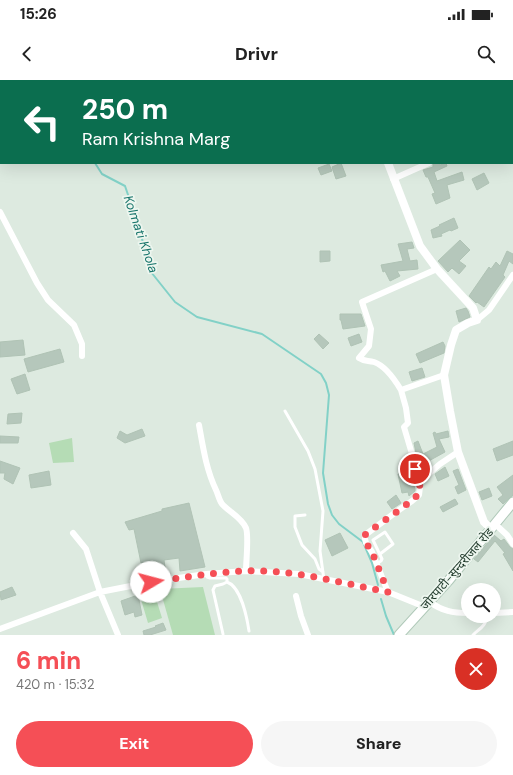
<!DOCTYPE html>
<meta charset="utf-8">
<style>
:root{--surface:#fff;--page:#f6f6f6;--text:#222;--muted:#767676;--accent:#f54f56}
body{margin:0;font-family:"DM Sans","Noto Sans Devanagari",sans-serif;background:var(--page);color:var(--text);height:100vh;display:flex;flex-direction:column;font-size:15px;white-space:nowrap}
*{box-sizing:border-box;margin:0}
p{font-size:13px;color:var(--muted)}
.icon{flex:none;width:22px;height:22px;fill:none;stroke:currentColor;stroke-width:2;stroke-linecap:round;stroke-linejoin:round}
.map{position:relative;height:555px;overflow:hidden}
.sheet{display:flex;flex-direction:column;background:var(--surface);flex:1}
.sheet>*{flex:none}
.banner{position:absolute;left:0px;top:0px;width:513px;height:84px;box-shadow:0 4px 16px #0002;background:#0b6e4f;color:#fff;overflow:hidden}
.tools{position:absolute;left:461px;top:503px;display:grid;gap:8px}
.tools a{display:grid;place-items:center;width:40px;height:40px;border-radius:50%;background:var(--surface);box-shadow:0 4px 16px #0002;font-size:20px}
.pin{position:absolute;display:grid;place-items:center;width:34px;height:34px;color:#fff;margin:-17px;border:2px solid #fff;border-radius:50%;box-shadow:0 1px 4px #0007}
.me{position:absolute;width:44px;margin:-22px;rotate:82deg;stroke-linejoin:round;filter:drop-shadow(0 0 3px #0008)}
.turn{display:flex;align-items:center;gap:14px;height:84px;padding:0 16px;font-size:18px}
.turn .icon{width:52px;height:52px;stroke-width:2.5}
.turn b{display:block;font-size:28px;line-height:34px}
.round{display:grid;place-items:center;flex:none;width:42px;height:42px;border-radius:21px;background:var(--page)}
.head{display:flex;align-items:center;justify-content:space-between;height:68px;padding:0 16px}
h1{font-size:24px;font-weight:800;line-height:30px;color:var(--accent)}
.button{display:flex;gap:8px;margin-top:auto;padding:8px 16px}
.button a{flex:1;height:46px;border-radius:24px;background:var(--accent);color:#fff;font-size:16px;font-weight:800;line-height:46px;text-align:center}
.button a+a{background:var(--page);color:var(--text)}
.status{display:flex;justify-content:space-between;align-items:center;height:28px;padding:0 20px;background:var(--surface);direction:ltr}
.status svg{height:11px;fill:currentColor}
header{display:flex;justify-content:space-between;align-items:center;height:52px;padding:0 16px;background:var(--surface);font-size:18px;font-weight:800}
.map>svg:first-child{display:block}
</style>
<div class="status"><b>15:26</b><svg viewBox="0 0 49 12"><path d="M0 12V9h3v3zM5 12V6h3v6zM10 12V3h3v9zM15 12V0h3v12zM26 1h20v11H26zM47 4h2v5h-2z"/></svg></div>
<header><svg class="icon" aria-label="back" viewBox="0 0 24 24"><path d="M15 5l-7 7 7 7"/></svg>Drivr<svg class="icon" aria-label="search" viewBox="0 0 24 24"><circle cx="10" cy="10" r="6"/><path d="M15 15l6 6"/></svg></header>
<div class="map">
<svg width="513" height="555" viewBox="0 0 513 555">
<rect width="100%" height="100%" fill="#ddeae0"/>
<!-- green -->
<path fill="#b5dcb5" d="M72,358L74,382L53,383L49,363Z
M203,507L215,555H173L160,509Z
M154,512L162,538L148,543L140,516Z"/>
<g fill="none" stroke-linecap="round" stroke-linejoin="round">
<!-- stream -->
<path stroke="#82d1c7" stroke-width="2" d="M77,0L78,1
M95,83L102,94L125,106L138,144L151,192L175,222L197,237L262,254L321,294L326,303L329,315L323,393L328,424L332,435L339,444L363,462L372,483L378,505
M381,519L386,536L394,555"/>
</g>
<!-- building -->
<path fill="#b5c7bb" stroke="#b0c3b5" d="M341,83L346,96L336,99L332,87Z
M433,83H439L440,85L446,83L447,86L434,92L437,101L462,92L464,100L447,105L450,118L436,124L432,114L435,113L428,97H426L423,90L433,87Z
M329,84L332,91L321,95L318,88Z
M484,93L489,103L477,110L472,99Z
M454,138L458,148L451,151L450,150L441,154L442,156L433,158L431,150L440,146L439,145Z
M460,160L470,170L459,181L466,186L459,194L452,188L448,192L438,181Z
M412,162L414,168L407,169L410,181L417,180L418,189L397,191L400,196L390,201L385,191L383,192L381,185L403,181L398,164Z
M320,171H330V181L320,182Z
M507,171L513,174V184L509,181L503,195L505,197L484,227L477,222L476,223L469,216L489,187L491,189L496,182L500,186Z
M466,228L468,231L470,237L459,242L456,231Z
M340,234H361L365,246L343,249L341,240H340Z
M319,254L329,263L323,269L314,259Z
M359,254L362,262L351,266L348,258Z
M23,260L25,275L0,277V262Z
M443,262L445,266L444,273L420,283L416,274Z
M60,269L64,282L28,292L24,279Z
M422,288L425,297L412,301L409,292Z
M25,294L30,310L17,314L11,299Z
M22,333L21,343L7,344L8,334Z
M142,349L145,356L125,363L117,358L120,351L127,355Z
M448,351L449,357L439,359L445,372L425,383L424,381L418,384L415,377L416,373L414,363L418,361L423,374L437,367L433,353L435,352L436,354Z
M0,356L19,357L18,363H0Z
M513,361V375L497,381L493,369Z
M0,381L20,388L13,404L4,399L5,393H0Z
M408,386L415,409V411L409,416L408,412L402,413L398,394L404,392L403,387Z
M445,387L449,396L438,401L435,394Z
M458,389L466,410L458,414L455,407L459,405L453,391Z
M49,391L51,405L31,408L29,395Z
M513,395V415L503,424L498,419L503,415L497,407Z
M489,408L492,416L482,420L479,412Z
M396,415L401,423L392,429L387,422Z
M455,419L458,424L443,432L440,427Z
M189,423L205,487L180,491L179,478L164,480L166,494L144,497L142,483H141L134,449L129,450L125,442L162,431V429Z
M340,453L348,468L332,476L325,460Z
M494,455L501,461L504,459L510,467L513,469V491L503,474L505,473L495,461L478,482L474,479Z
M12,507L16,515L1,520L0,512Z
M138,515L142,535L135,537L134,532L125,535L121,521Z
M163,543L166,550L150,555H144L143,551L156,547L155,546Z"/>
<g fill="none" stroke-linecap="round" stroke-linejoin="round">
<defs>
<path id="secondary" d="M399,555L449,500L513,422"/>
</defs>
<!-- secondary casing -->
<use href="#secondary" stroke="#b0c9b9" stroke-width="11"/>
<!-- service -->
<path stroke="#fff" stroke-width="3" d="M285,331L308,371L315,389L323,431L320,471L324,500
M305,435L295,436V447L302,465L315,479L319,489L323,492
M376,484L381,481L382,479L373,460L385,452L393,464L380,474
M206,494L207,497L210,498H226L227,499V502L223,504L215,506L213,510L223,554
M227,502C241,507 247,538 249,551
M473,555C479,549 487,545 487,536"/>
<!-- minor -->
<path stroke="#fff" stroke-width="6" d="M512,58H513
M393,99L429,83
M0,132L37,203L48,220L74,245L82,264V276
M477,240L489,230L513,195
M401,310C395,300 386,286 374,282C368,280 365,282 359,278L369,266L371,249L362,222L437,189
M199,345C203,367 206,389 216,410C218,414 219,420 222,424C229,432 241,437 246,448C249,456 246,481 246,491
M418,400L409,377L412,374L404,347L408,343L406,328L401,310L444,295
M495,444L507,455L513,464
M73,453L86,469L100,512L118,555
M388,512L372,472L366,463L365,459V455L396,432L412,421L419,415L420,407L418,400L426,396L440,384L458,372
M296,516L301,536L308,555
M430,522C442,531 453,533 468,533
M494,533L513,532
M0,549L100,512L151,502L206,494L246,491L299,494L388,512L425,527"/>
<!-- tertiary -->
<path stroke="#fff" stroke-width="8" d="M364,0V1
M388,83L420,166L437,189L473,228L477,240L468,243L456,250L451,265L444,295L450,331L458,372L484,442L491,449"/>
<!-- secondary -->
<use href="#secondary" stroke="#fff" stroke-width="9"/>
</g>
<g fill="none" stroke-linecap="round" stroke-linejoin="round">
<!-- route -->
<path stroke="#f54f56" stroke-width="7" stroke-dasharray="0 12.6" d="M151,502C182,498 214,492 245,491C293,489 341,503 388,512L372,472L366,463L365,459V455C374,447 417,419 419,413C422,406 417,397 415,389"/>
</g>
<g text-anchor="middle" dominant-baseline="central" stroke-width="3.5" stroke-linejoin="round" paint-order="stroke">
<!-- street labels -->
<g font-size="12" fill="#1f392a" stroke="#edf6ef">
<text transform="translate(457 489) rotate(-49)">जोरपाटी-सुन्दरीजल रोड</text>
</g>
<!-- water labels -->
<g font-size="13" font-style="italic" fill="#18756b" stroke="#edf6ef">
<text transform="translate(141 154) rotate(71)">Kolmati Khola</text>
</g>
</g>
</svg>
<div class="tools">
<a><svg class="icon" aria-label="search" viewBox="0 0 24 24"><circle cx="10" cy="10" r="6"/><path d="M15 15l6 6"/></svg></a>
</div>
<div class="pin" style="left:415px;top:389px;background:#d93025"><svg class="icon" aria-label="arrive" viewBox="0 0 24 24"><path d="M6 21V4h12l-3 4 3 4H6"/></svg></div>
<svg class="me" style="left:151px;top:502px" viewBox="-20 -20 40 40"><circle r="19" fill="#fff"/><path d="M0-13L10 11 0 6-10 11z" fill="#f54f56"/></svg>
<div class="banner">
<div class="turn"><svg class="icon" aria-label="left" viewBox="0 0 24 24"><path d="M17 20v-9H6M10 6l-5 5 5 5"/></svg><div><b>250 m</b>Ram Krishna Marg</div></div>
</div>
</div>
<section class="sheet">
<div class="head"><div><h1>6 min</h1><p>420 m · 15:32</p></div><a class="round" style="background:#d93025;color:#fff"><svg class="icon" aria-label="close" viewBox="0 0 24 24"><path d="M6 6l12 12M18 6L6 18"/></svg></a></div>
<div class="button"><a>Exit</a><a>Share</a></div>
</section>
